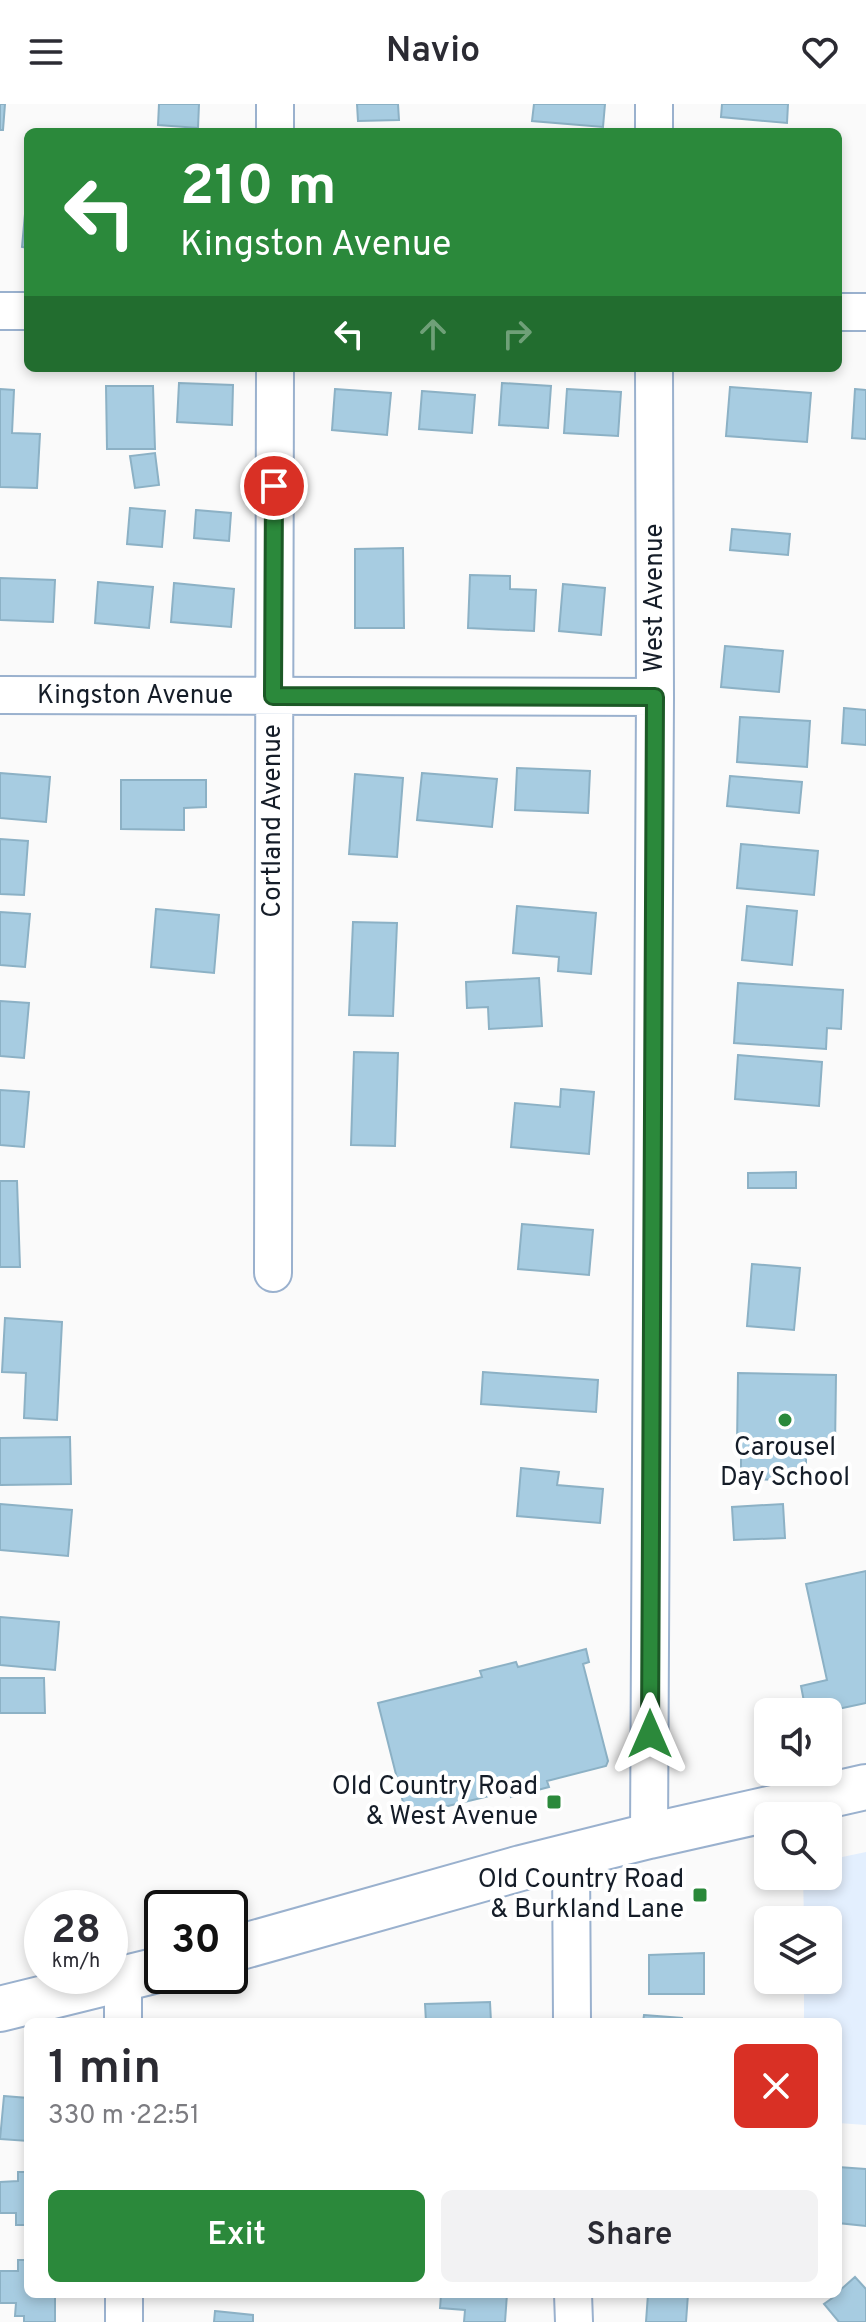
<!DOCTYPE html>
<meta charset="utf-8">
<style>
:root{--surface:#fff;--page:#f2f2f3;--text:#2b2b33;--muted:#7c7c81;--accent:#2b893b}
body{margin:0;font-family:Overpass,sans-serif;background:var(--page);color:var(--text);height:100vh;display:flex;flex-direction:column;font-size:30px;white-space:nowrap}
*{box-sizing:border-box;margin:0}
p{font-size:26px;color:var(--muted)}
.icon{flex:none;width:44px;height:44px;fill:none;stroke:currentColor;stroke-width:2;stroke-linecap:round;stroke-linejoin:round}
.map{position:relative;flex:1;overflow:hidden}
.sheet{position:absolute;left:24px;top:1914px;width:818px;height:280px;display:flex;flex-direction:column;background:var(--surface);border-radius:12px;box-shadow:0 4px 12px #0003}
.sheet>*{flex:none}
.guide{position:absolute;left:24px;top:24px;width:818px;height:244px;border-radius:12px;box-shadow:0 4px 12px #0003;background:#2b893b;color:#fff;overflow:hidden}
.controls{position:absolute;left:754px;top:1594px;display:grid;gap:16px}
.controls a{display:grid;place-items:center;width:88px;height:88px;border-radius:12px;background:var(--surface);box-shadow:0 4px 12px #0003;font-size:40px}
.speed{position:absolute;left:24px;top:1786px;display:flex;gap:16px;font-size:40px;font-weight:700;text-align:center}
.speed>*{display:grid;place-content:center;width:104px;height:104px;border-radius:50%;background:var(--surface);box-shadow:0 4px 12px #0003;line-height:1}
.speed small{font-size:20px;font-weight:400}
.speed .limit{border:4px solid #111;border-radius:12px;background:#fff;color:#111}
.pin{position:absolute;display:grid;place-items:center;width:68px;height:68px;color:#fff;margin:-34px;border:4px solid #fff;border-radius:50%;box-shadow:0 2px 8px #0007}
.me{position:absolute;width:88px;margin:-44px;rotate:0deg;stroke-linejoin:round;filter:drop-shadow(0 0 6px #0008)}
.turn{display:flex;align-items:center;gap:28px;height:168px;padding:0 24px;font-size:36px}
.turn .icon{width:104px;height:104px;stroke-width:2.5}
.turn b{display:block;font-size:56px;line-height:68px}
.lanes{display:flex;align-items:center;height:76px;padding:0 24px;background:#0003;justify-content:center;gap:40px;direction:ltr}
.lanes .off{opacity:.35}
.round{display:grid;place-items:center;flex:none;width:84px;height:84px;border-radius:12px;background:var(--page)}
.overview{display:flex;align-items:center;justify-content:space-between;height:136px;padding:0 24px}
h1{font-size:48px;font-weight:600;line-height:60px}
.primary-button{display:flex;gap:16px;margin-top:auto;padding:16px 24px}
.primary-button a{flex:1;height:92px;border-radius:12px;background:var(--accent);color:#fff;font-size:32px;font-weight:600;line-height:92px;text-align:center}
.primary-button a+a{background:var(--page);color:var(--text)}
header{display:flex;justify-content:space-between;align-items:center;height:104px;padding:0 24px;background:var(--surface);font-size:36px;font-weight:600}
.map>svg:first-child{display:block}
</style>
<header><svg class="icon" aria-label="menu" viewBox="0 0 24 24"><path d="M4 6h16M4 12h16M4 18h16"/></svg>Navio<svg class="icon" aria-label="heart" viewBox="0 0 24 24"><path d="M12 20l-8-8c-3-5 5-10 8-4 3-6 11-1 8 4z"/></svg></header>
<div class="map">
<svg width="866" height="2218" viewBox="0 0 866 2218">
<rect width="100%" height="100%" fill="#fafafa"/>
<!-- built -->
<path fill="#e3effe" d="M866,1748V2021L838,2019V1918H804V1876H828V1816H804L803,1772H828V1756Z"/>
<!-- building -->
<path fill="#a7cce1" stroke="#8cb1c5" stroke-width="2" d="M0,0H5L3,26H0Z
M159,0H199L198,24L158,21Z
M357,0H398L399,16L358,17Z
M534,0H605L603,23L532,17Z
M722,0H788L787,19L721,13Z
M26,99H28V144L22,143Z
M179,279L233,281L232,321L177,318Z
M502,279L551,282L548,324L499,321Z
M106,282H153L155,345H107Z
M730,283L811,289L807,338L726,332Z
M0,285L14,286L12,329L40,330L37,384L0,383Z
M335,285L391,289L387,331L332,326Z
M567,285L621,288L618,332L564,329Z
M855,285L866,286V335L852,334Z
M422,287L475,291L472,329L419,325Z
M155,349L159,381L135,384L130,352Z
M130,404L165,407L162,443L127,440Z
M196,406L231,409L229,437L194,434Z
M732,425L790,430L788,451L730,446Z
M403,444L404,524H355V445Z
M470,471L510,472V485L536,486L534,527L468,524Z
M0,474L55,476L53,518L0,516Z
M98,478L153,483L149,524L95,519Z
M174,479L234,485L231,523L171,518Z
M563,480L605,484L601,531L559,527Z
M725,542L783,547L779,588L721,583Z
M844,604L866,606V641L842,639Z
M740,613L810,617L807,663L737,658Z
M517,664L590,667L588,709L515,706Z
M0,669L50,673L46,718L0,714Z
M422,669L497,675L492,723L417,716Z
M355,670L403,674L397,753L349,750Z
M730,672L802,678L799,709L727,702Z
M121,676H206V703L184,704V726L121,725Z
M0,735L28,737L24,791L0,790Z
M741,740L818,747L814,791L737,784Z
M517,802L596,809L591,870L558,867L559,853L513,849Z
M747,802L797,807L792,861L742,856Z
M156,805L219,811L214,869L151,863Z
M0,808L30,810L25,863L0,861Z
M353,818L397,819L393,912L349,911Z
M539,874L542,922L489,925L488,903L467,904L466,878Z
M738,879L843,886L841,925L827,924L826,945L734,939Z
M0,897L29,899L24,954L0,952Z
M354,948L398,949L395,1042L351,1041Z
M738,951L822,958L819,1002L735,995Z
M561,985L594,988L589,1050L511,1043L515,999L560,1003Z
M0,986L29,988L24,1043L0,1041Z
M796,1068V1084H748V1069Z
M0,1077H17L20,1163H0Z
M522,1120L593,1126L589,1171L518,1165Z
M752,1160L800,1164L794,1226L747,1222Z
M5,1214L62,1218L57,1316L24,1314L26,1269L2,1268Z
M483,1268L598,1276L596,1308L481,1300Z
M738,1269L836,1271L835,1344L806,1343V1365H788V1376L741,1375V1341H737Z
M70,1333L71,1380L0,1381V1334Z
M521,1364L559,1368L557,1381L603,1385L600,1419L517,1412Z
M0,1400L72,1406L68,1452L0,1446Z
M783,1400L785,1434L734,1436L732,1403Z
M866,1467V1599L824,1608H806L801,1582L827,1576L806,1480Z
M0,1513L59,1518L55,1566L0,1561Z
M586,1545L589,1558L583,1560L608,1657L606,1662L547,1677L549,1683L511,1693L510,1687L419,1709L421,1716L408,1718L378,1599L482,1573L480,1567L516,1558L518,1563Z
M0,1574H44L45,1609H0Z
M704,1849V1890H649V1851Z
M490,1898L491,1918H426L425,1900Z
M644,1911L682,1914V1918H643Z
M4,1992L28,1994V2037L0,2035Z
M838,2063L866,2065V2122L838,2119Z
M18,2068H28V2121H16V2109H0V2078L18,2077Z
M18,2156H28V2190H55V2218H24V2212H15L16,2199H0V2167H18Z
M855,2173L866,2185V2218H839L824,2200L838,2190V2188Z
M441,2190H507L505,2218H464L465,2206L440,2204Z
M648,2190H688L686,2218H646Z
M215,2207L253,2211V2218H214Z"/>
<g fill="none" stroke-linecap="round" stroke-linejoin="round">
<defs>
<path id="street" d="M275,28V0
M654,28V0
M0,207H28
M838,208H866
M0,591L655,593
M273,1169L275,264
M649,1732L655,593L654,264
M571,1752L572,1918
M123,1875V1918
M124,2190V2218
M573,2190L574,2218"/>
<path id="primary" d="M230,1846L521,1764L649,1732L866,1683
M0,1905L162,1865"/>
</defs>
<!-- street casing -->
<use href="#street" stroke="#9ab1ce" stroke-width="40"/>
<!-- primary casing -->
<use href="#primary" stroke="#9ab1ce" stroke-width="48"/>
<!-- street -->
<use href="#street" stroke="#fff" stroke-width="36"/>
<!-- primary -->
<use href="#primary" stroke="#fff" stroke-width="44"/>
</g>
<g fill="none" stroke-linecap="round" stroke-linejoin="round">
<defs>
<path id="route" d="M274,382L273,592L655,593L650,1630"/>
</defs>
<!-- route casing -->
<use href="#route" stroke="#1c5926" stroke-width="20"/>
<!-- route -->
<use href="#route" stroke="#2b893b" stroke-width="14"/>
</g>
<!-- markers -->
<g fill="#2b893b" stroke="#fff" stroke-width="3">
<circle cx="785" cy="1316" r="8"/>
<rect x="546" y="1690" width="16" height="16" rx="4"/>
<rect x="692" y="1783" width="16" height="16" rx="4"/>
</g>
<g text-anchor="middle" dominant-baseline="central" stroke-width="8" stroke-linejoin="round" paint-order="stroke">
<!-- street labels -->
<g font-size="26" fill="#151d28" stroke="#fff">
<text transform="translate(655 494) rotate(-90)">West Avenue</text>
<text x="135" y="592">Kingston Avenue</text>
<text transform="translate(273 717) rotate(-90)">Cortland Avenue</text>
</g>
<!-- poi labels -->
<g font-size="26" fill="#151d28" stroke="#fff" text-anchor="end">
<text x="785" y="1344" text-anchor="middle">Carousel<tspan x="785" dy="30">Day School</tspan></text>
<text x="538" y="1683">Old Country Road<tspan x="538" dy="30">&amp; West Avenue</tspan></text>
<text x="684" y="1776">Old Country Road<tspan x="684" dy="30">&amp; Burkland Lane</tspan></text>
</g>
</g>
</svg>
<div class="controls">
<a><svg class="icon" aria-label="sound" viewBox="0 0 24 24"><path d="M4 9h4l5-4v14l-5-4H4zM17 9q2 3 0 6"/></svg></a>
<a><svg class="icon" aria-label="search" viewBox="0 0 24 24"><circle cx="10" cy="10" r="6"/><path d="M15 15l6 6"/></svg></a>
<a><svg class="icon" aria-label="layers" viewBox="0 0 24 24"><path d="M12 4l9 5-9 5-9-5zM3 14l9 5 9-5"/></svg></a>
</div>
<div class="speed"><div>28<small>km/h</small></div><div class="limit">30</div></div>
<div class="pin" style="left:274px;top:382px;background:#d93025"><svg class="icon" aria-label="arrive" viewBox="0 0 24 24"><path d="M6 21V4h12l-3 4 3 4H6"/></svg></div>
<svg class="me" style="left:650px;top:1630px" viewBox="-20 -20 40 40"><path d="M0-17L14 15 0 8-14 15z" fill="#2b893b" stroke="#fff" stroke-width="4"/></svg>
<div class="guide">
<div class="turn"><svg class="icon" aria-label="left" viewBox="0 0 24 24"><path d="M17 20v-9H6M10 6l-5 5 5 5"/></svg><div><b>210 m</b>Kingston Avenue</div></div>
<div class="lanes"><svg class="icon" aria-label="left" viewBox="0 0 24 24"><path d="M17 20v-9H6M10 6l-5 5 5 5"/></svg><svg class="icon off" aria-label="ahead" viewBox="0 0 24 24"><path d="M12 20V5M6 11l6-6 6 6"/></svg><svg class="icon off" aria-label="right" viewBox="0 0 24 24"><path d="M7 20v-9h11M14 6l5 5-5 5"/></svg></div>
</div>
<section class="sheet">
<div class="overview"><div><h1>1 min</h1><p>330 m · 22:51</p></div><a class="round" style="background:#d93025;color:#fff"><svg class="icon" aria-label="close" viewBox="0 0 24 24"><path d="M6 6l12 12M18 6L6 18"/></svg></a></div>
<div class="primary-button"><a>Exit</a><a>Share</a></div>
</section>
</div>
